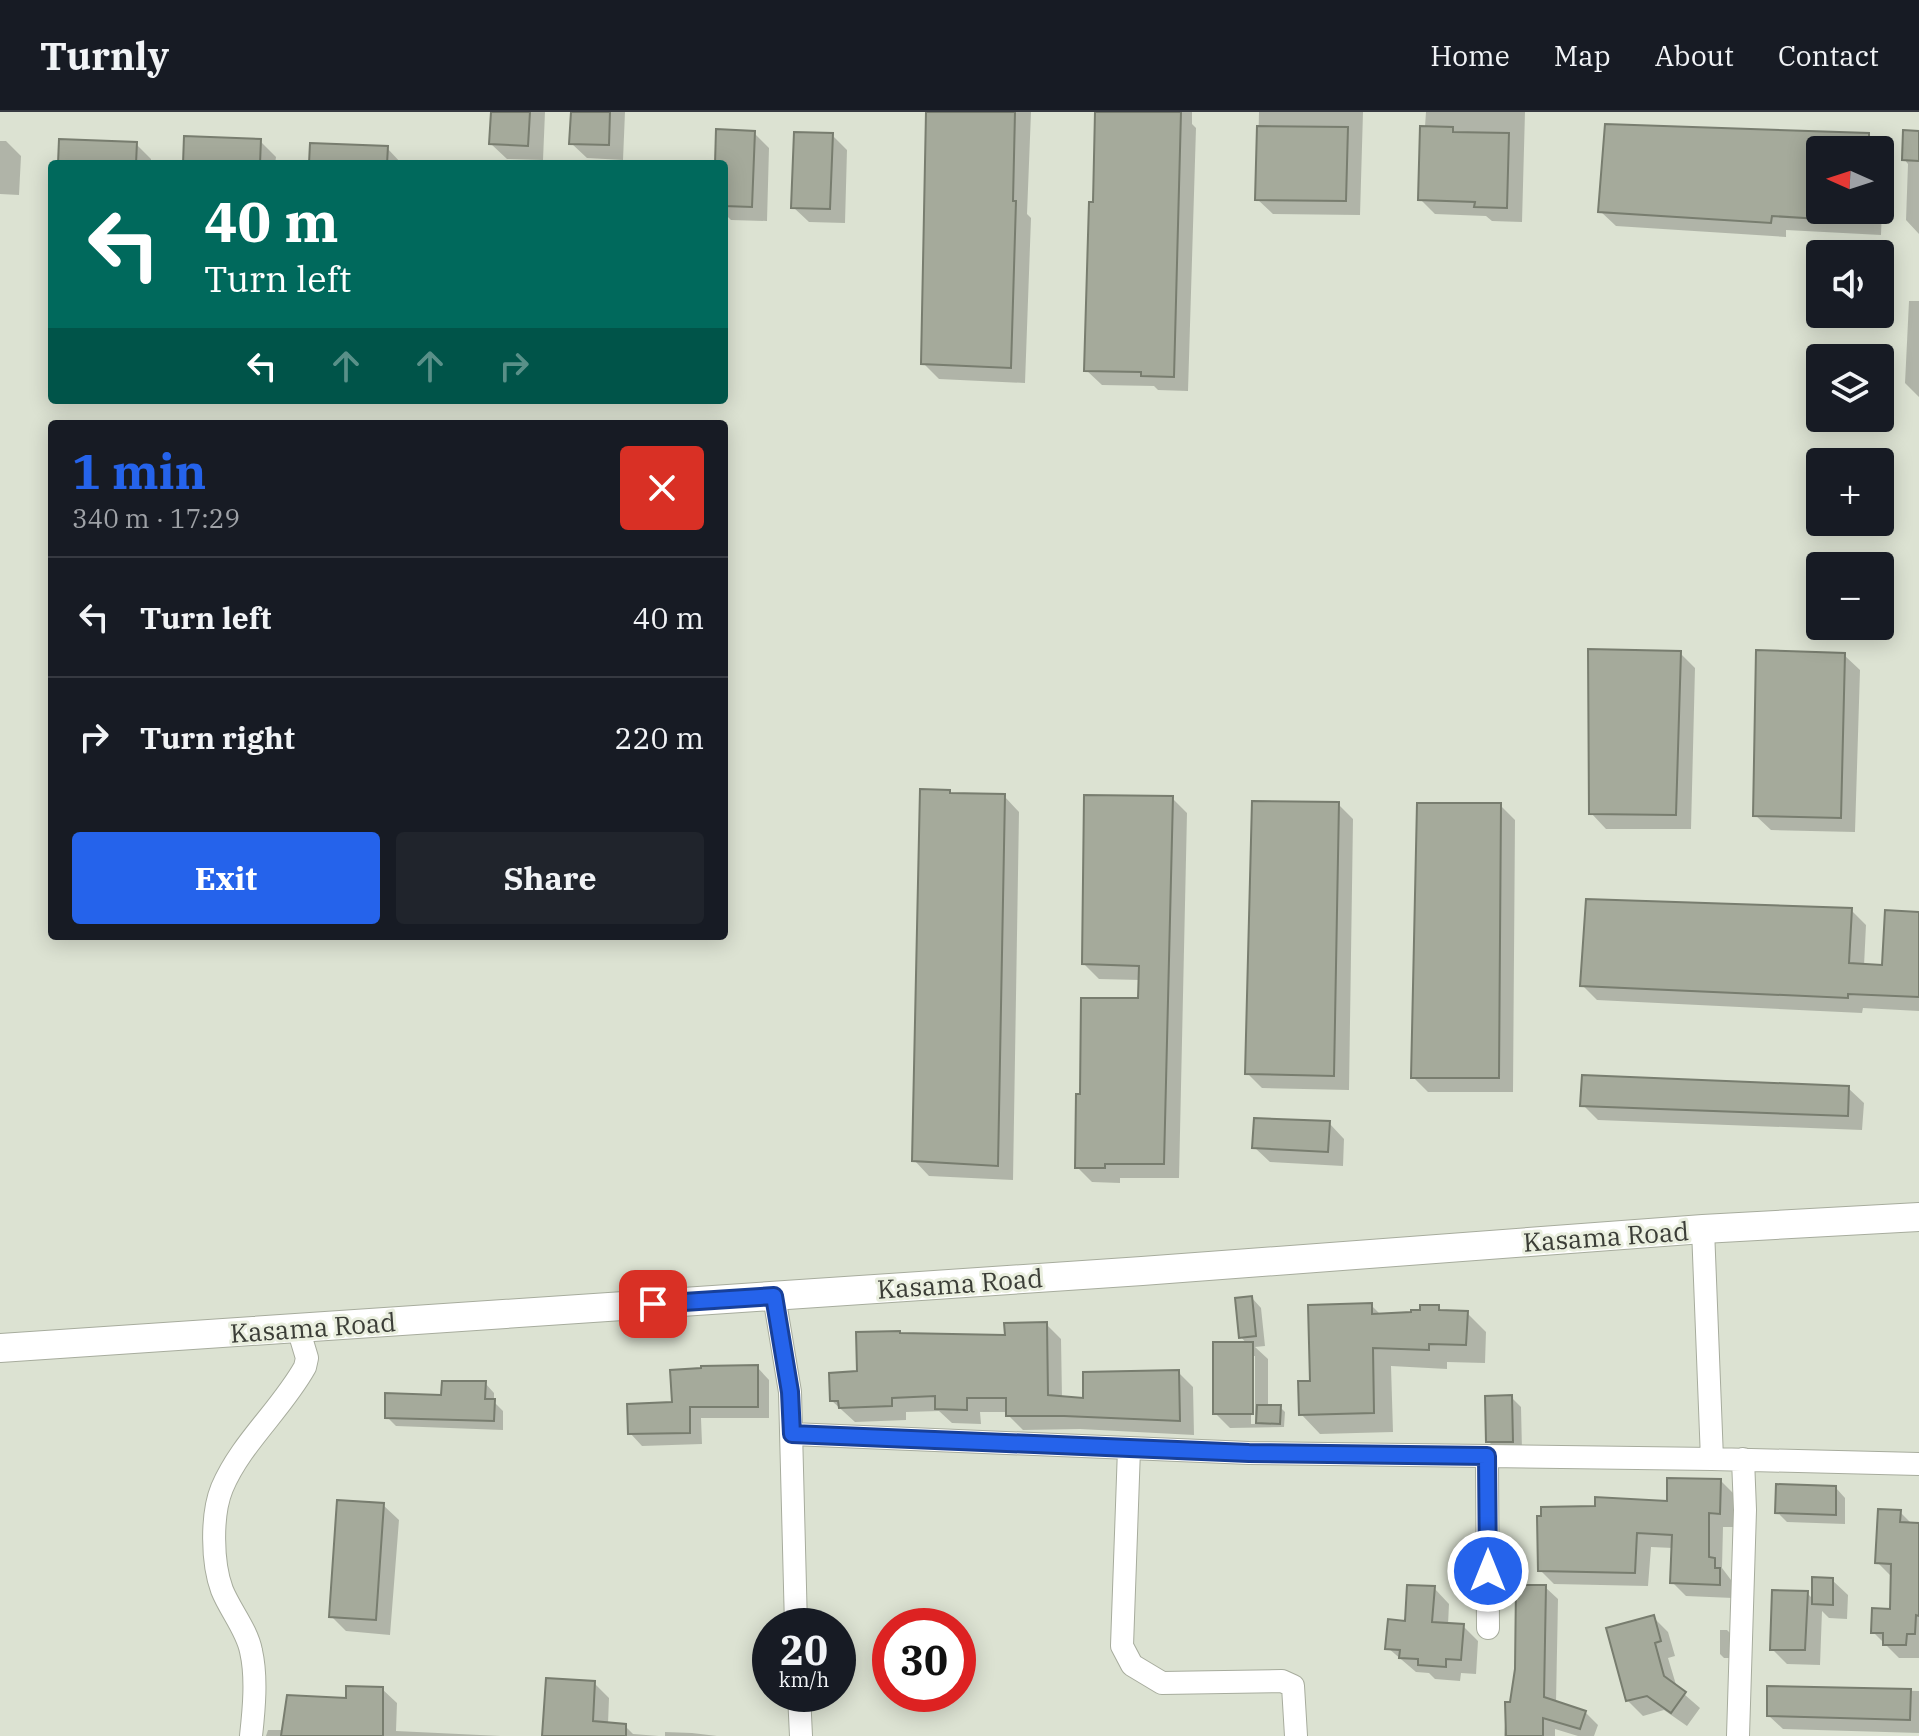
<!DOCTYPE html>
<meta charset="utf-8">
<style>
:root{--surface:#171b24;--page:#20242c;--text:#f1f3f6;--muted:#9ea1a6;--line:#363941;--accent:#2563eb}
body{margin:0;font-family:"IBM Plex Serif",serif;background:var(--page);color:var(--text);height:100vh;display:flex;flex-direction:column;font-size:30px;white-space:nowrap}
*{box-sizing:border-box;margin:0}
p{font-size:26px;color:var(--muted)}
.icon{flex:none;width:44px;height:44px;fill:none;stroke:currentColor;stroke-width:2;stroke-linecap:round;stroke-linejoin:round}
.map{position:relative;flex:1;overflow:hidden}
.sheet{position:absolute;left:48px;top:308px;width:680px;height:520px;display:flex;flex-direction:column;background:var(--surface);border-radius:8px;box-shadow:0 4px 20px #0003}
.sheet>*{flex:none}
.banner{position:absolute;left:48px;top:48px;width:680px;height:244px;border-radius:8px;box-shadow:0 4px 20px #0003;background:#00695c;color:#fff;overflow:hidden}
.needle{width:52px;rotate:273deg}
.fabs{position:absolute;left:1806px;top:24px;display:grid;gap:16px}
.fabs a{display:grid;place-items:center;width:88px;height:88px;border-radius:8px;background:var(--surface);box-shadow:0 4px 20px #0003;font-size:40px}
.speed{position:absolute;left:752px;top:1496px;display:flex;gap:16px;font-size:40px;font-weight:700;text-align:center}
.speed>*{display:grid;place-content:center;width:104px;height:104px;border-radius:50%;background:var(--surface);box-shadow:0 4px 20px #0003;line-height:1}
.speed small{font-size:20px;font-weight:400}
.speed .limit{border:12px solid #d22;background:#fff;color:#111}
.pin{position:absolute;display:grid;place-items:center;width:68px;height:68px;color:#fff;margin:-34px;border-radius:16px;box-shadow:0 4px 12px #0006}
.me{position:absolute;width:88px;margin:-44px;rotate:0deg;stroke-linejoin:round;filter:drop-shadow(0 0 6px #0008)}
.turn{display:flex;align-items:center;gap:28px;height:168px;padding:0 24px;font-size:36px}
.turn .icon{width:104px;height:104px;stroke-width:2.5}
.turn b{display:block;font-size:56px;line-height:68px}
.lanes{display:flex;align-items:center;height:76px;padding:0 24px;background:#0003;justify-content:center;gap:40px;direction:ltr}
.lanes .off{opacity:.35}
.round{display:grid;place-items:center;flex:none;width:84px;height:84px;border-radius:8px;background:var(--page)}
.summary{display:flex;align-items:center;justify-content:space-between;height:136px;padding:0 24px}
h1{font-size:48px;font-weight:700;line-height:60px;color:var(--accent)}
.button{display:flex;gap:16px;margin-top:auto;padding:16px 24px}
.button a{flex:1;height:92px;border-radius:8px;background:var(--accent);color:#fff;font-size:32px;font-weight:700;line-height:92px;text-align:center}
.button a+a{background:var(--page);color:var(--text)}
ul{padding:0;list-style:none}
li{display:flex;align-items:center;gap:24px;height:120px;padding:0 24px;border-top:2px solid var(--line)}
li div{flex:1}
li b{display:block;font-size:30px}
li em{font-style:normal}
header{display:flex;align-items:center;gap:48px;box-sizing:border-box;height:112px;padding:0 40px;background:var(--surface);border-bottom:2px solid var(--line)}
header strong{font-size:38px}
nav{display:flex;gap:44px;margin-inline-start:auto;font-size:28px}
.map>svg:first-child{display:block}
</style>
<header>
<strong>Turnly</strong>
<nav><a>Home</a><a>Map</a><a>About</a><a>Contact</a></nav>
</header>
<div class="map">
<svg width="1919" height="1624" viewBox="0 0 1919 1624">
<rect width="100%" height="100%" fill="#dce2d2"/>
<!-- shadow -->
<path fill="#0003" fill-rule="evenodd" d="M493,0H545L543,48L507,47L491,32Z
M573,0H625L623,48L587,46L571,31Z
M929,0H1031L1027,102L1031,106L1025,271L939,267L923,251Z
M1096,0H1192V12L1196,16L1188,279L1158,278L1154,274L1102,273L1086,258Z
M1259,0H1363L1360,103L1273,102L1257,87Z
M1426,0H1525L1522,110L1492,109L1486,104L1435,102L1420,87Z
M1919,20V122L1906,108L1908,52L1904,47Z
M754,21L769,36L767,109L731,108L724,101V52H717Z
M832,23L847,38L845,111L809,110L793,95Z
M1869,23L1884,38L1881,123L1786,118V125L1616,114L1600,99ZM1820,38H1880V98H1820Z
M0,29H6L21,44L19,83L0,82Z
M260,29L276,45L275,52H185Z
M136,32L151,47V52H60Z
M387,36L402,52H311Z
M1909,189H1919V285L1905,271Z
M1680,541L1695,556L1691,717H1606L1591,701Z
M1844,543L1860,558L1855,720L1771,718L1755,703Z
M949,680L953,684H1004L1019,700L1013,1068L929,1064L914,1048Z
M1172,686L1187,701L1179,1066H1120V1071L1092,1070L1077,1055L1082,984L1140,888V868L1099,867L1084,852Z
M1338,692L1353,707L1349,978L1262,976L1247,961Z
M1500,693L1515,708L1513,980H1428L1413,965Z
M1851,798L1866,813L1864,854L1884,855L1919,802V899L1863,896L1862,901L1597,888L1582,873Z
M1848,976L1864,991L1862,1018L1598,1008L1583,993Z
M1329,1011L1344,1027L1343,1054L1270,1050L1254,1035Z
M1252,1186L1261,1196L1265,1234L1255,1235L1268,1247V1295H1280L1285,1300L1284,1315L1230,1316L1215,1301L1247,1232L1241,1225ZM1251,1244H1255V1312H1251Z
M1371,1193L1382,1204L1413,1202L1438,1195L1443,1200L1467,1201L1486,1220L1485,1251L1447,1250V1257L1391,1254L1393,1320L1320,1322L1301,1302L1312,1271Z
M1046,1212L1061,1227L1062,1286L1085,1288L1178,1260L1193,1275L1194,1323L1080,1317L1023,1318L1008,1303V1300H980L981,1312L952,1311L939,1299L906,1300V1308L855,1310L832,1289L901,1223L1007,1225Z
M757,1255L769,1268V1306H701L702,1332L642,1334L630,1321L674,1292Z
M485,1271L494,1281V1290L503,1299V1318L396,1314L387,1305Z
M1511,1285L1521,1295L1522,1339H1498L1488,1329Z
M1721,1369L1735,1383L1734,1415H1723L1722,1456L1734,1472L1733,1486L1686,1484L1672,1470L1673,1436L1651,1435L1648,1474L1554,1472L1540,1458L1669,1391Z
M1836,1376L1845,1386V1412L1787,1410L1777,1400Z
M383,1393L399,1408L390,1523L346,1519L331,1504Z
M1900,1400L1913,1413H1919V1546H1899L1873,1520L1892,1499L1891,1464L1877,1450Z
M1832,1468L1848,1483L1847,1507L1829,1506L1822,1499L1820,1553L1787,1552L1772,1537L1807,1481L1814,1488Z
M1545,1475L1558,1487L1556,1591L1585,1600L1598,1613L1594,1624H1578L1555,1617V1624H1504L1507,1592H1512Z
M1434,1476L1449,1492L1448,1513L1463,1514L1478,1529L1476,1562L1461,1561L1460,1569L1435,1567L1429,1561L1416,1560L1388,1536Z
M1653,1505L1668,1520L1675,1544L1668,1546L1677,1576L1700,1596L1687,1614L1664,1598L1643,1604L1627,1588Z
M1720,1518H1727L1731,1522L1730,1546H1724L1720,1542Z
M594,1571L609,1586L608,1612L625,1614L633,1622L659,1624H544Z
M1769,1576L1919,1579V1621L1783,1617L1769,1604Z
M382,1577L397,1591L396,1619L501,1624H266L268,1618H283L348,1588Z
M665,1620L692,1621L717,1624H665Z"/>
<!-- building -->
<path fill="#a5aa9b" stroke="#787d6f" stroke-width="2" d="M491,0H530L528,34L489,32Z
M571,0H610L609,33L569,32Z
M926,0H1015L1013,89H1016L1011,256L921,252Z
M1095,0H1181L1174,265L1141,264V260L1084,259L1089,90H1093Z
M1605,12L1869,21V38H1820V107L1772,104L1771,111L1598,100Z
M1257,14L1348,15L1346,89L1255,88Z
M1420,14L1453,15V20L1509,21L1507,96L1474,95L1475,90L1418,88Z
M716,17L755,19L752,95L724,94V52H715Z
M1903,18L1919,19V49L1902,48Z
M794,20L833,21L830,97L791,96Z
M184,24L261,27L260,52H183Z
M59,27L137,30L136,52H58Z
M310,31L388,34L387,52H309Z
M1588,537L1681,539L1676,703L1589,702Z
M1756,538L1845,541L1841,706L1753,704Z
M920,677L950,678V681L1005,682L998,1054L912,1049Z
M1084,683L1173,684L1164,1052H1105V1056H1075L1076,982H1080L1081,886H1138L1139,854L1082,852Z
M1252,689L1339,690L1334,964L1245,962Z
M1417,691H1501L1499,966H1411Z
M1586,787L1852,796L1849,851L1882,853L1885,798L1919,800V885L1848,882V886L1580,874Z
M1582,963L1849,974L1848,1004L1580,994Z
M1254,1006L1330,1009L1328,1040L1252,1036Z
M1252,1184L1256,1224L1239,1226L1235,1186Z
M1372,1191V1202L1411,1200V1198H1420V1193H1439V1198L1468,1199L1466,1233L1429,1232V1238L1373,1236L1374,1301L1299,1303L1298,1269H1310L1308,1193Z
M1047,1210L1048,1283L1083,1286V1260L1179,1258L1180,1309L1064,1304H1006V1286H967V1298L935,1297V1284L892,1286V1294L839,1296L838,1289H830L829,1261L857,1259L856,1220L900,1219V1221L1005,1223L1004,1211Z
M1213,1230H1253V1302H1213Z
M758,1253V1295H690V1321L628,1322L627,1292L672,1290L670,1258L701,1256V1254Z
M442,1269H486L485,1287H495L494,1309L385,1306V1281L441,1283Z
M1512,1283L1513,1330H1486L1485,1284Z
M1257,1293H1281L1280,1312L1256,1311Z
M1667,1366L1721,1367L1720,1402L1709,1401V1445L1715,1446V1456H1720V1473L1670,1471L1672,1423L1637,1421L1635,1461L1538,1459L1537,1404H1541V1395L1595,1394V1385L1667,1389Z
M1776,1372L1836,1374V1403L1775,1401Z
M337,1388L384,1391L376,1508L329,1505Z
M1878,1397L1901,1398L1900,1410L1919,1411V1504L1916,1503L1915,1522H1907L1906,1533H1883V1521H1871L1872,1496L1890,1497L1891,1452L1875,1451Z
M1812,1465L1833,1466V1493L1812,1492Z
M1407,1473L1435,1474L1432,1510L1464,1512L1461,1548L1446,1547V1555L1418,1553V1547L1399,1546L1400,1538L1385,1537L1388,1507L1405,1509Z
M1516,1473H1546L1544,1585L1586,1599L1580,1617L1543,1606V1624H1506L1505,1590H1510L1515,1557Z
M1772,1478L1808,1479L1805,1538H1770Z
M1654,1503L1661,1529L1655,1531L1664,1564L1686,1580L1671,1601L1647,1584L1626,1589L1606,1516Z
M546,1566L595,1569L593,1609L626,1612V1624H542Z
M346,1574L383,1575V1624H281L287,1583L346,1586Z
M1767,1574L1911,1577L1910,1608L1767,1604Z"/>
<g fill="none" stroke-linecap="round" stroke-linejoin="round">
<defs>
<path id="minor" d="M1703,1117L1712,1347
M774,1184L790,1280L796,1514
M792,1322L1249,1341L1712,1347L1919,1352
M1129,1337L1122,1534L1132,1553L1162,1571L1282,1569L1293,1574L1296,1624
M1487,1344L1488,1516
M799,1582L801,1624
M251,1624C254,1597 257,1565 251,1539C247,1518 230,1498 222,1478C212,1451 211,1403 222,1376C241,1331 281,1298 305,1255L307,1246L298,1216
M1738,1624L1745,1398L1743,1347"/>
<path id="tertiary" d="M0,1236L1142,1159L1703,1117L1919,1105"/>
</defs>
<!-- minor casing -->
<use href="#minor" stroke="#a7ac9d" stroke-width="24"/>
<!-- tertiary casing -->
<use href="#tertiary" stroke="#a7ac9d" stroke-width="30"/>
<!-- minor -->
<use href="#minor" stroke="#fff" stroke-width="22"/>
<!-- tertiary -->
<use href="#tertiary" stroke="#fff" stroke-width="28"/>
</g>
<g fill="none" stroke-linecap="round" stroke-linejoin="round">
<defs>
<path id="route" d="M653,1192L774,1184L790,1280L792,1322L1249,1341L1487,1344L1488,1459"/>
</defs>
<!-- route casing -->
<use href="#route" stroke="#184099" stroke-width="20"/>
<!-- route -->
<use href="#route" stroke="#2563eb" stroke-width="14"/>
</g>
<g text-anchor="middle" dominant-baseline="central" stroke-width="6" stroke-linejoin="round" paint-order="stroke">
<!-- street labels -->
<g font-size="26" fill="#3b3d37" stroke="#eaefdf">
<text transform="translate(1606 1124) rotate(-4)">Kasama Road</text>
<text transform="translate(960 1171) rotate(-4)">Kasama Road</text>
<text transform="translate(313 1215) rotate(-4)">Kasama Road</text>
</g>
</g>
</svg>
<div class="fabs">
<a><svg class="needle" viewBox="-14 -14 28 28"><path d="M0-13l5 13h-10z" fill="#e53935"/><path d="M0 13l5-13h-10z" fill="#9ea1a6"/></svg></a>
<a><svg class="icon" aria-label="sound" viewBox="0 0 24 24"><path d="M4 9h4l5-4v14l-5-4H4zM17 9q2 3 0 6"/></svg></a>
<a><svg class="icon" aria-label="layers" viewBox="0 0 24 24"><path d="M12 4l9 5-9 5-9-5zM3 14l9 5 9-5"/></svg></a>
<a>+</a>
<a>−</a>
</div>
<div class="speed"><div>20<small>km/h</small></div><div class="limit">30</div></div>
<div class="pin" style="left:653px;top:1192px;background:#d93025"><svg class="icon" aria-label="arrive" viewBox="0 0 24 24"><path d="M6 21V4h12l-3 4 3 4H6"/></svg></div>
<svg class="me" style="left:1488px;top:1459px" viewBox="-20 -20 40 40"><circle r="17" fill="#2563eb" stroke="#fff" stroke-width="3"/><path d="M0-11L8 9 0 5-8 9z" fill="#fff"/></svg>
<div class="banner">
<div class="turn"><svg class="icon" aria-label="left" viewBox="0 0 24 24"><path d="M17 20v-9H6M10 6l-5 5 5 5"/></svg><div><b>40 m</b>Turn left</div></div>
<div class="lanes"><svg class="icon" aria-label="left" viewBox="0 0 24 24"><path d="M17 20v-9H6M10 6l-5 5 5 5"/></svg><svg class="icon off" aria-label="ahead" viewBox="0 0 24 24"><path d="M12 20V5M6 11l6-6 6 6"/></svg><svg class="icon off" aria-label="ahead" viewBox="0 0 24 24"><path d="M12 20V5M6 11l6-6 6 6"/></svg><svg class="icon off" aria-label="right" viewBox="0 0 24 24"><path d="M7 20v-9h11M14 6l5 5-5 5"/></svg></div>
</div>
<section class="sheet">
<div class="summary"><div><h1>1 min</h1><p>340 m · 17:29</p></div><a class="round" style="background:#d93025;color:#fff"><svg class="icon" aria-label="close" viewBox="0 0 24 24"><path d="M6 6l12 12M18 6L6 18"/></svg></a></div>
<ul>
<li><svg class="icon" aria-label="left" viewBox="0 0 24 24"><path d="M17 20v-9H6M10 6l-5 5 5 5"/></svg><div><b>Turn left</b></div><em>40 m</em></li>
<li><svg class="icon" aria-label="right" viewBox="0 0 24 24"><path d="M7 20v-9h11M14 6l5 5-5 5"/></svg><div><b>Turn right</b></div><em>220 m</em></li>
</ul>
<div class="button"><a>Exit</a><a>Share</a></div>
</section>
</div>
